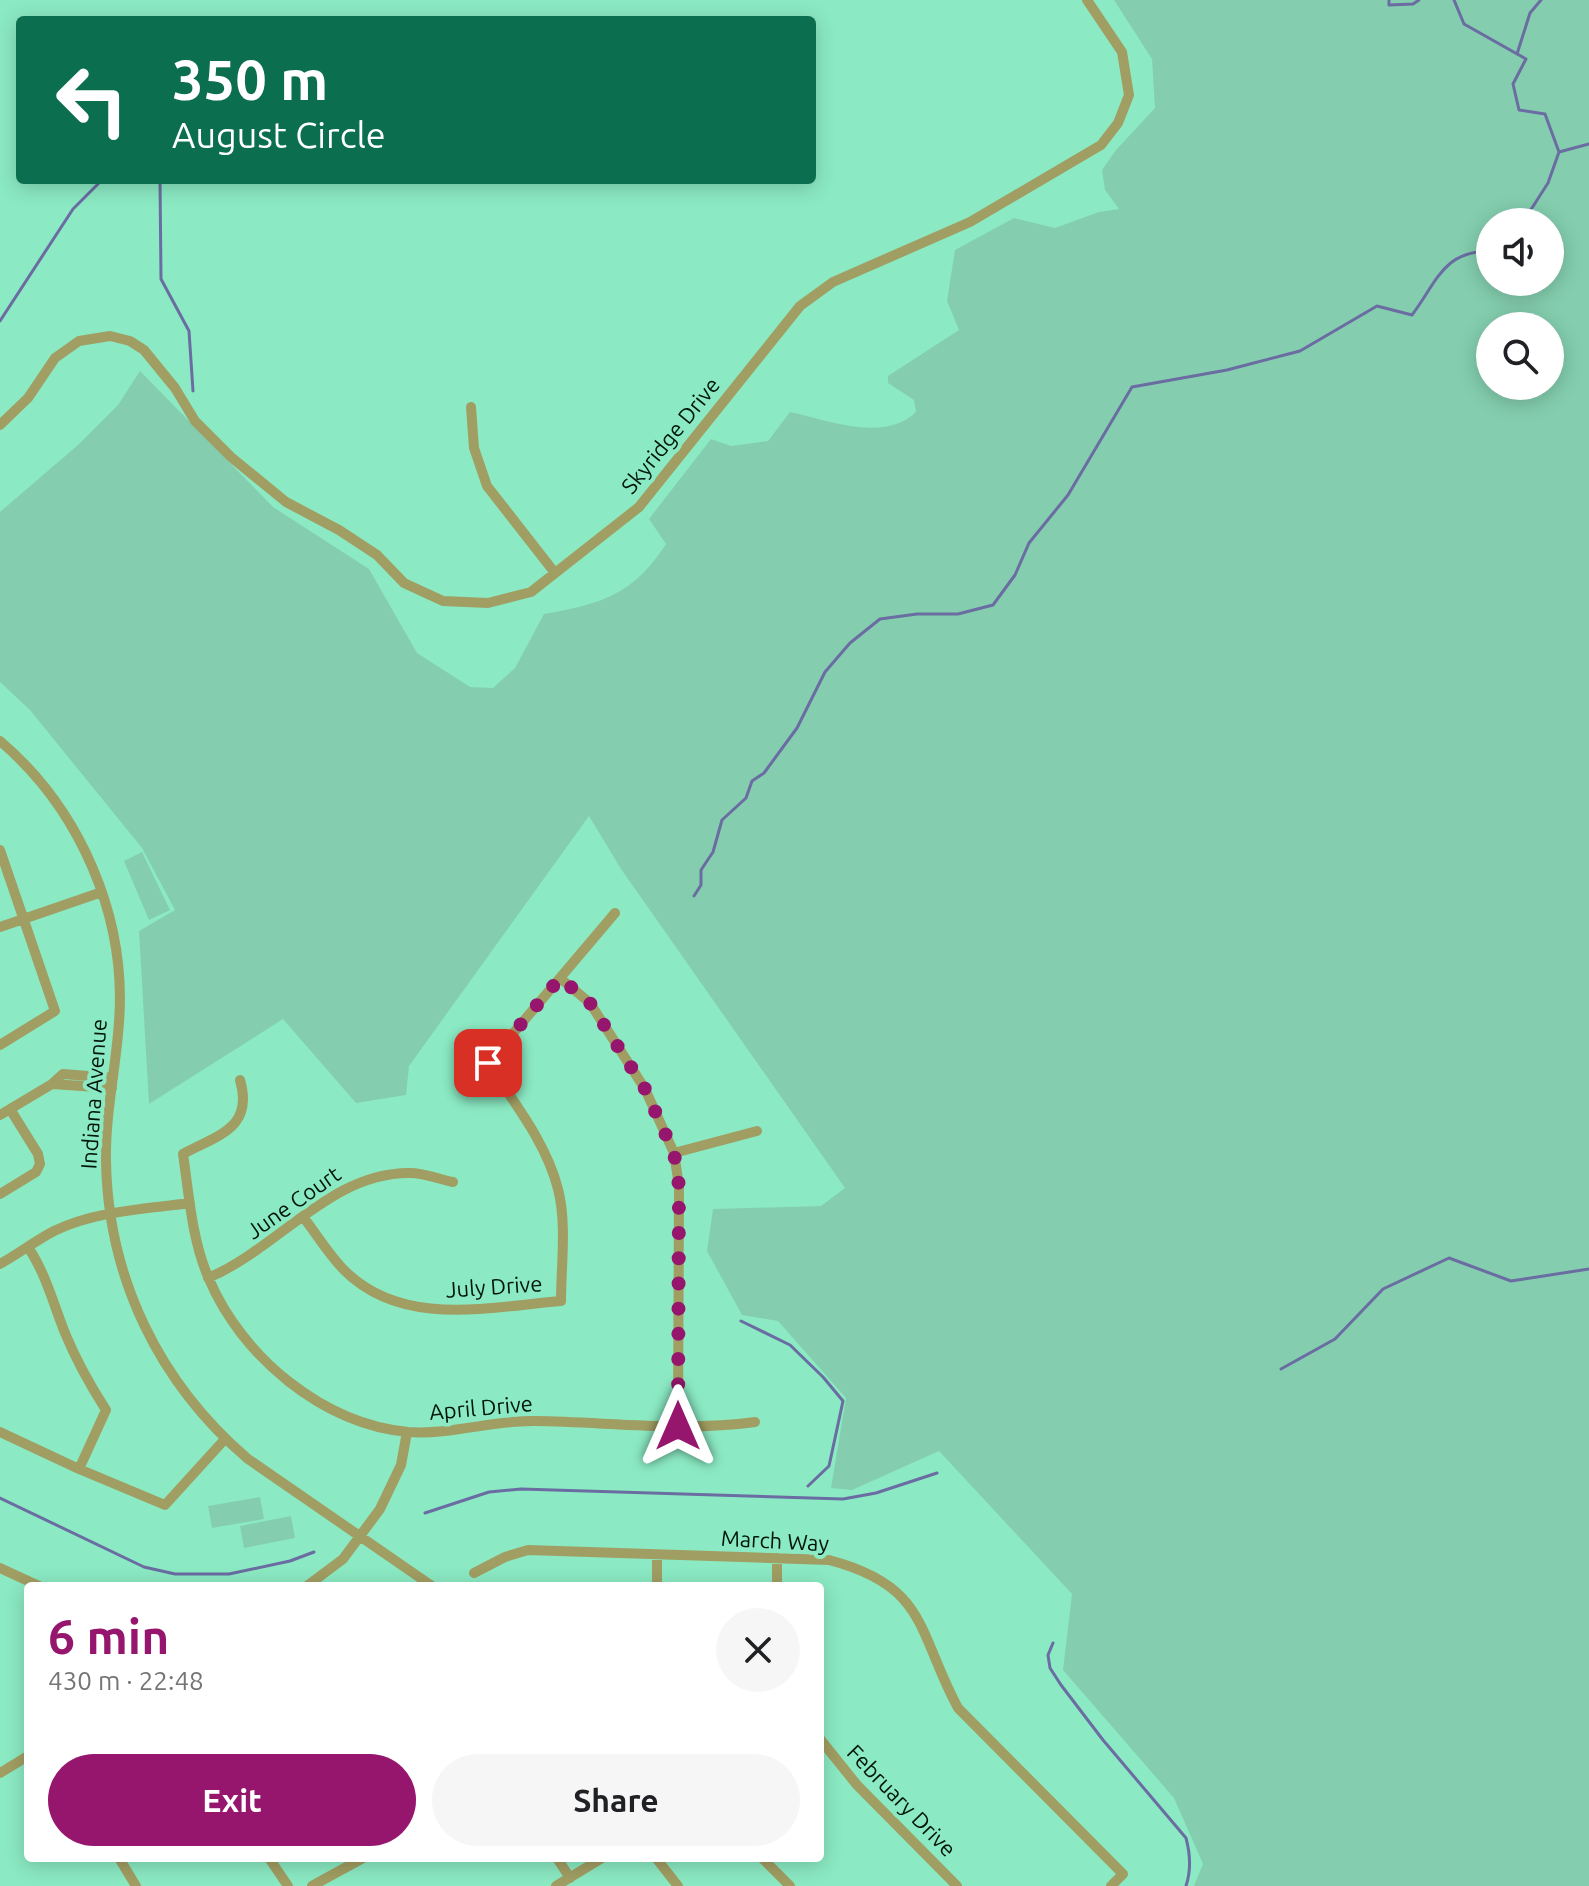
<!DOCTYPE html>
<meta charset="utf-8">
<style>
:root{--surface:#fff;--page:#f6f6f6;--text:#202124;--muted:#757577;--accent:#97166d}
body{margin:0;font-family:Ubuntu,sans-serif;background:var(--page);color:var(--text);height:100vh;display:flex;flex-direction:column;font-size:30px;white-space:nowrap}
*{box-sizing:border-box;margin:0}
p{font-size:26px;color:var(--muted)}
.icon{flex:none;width:44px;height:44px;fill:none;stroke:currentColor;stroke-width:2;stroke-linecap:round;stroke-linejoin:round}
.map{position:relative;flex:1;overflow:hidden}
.drawer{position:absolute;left:24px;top:1582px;width:800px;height:280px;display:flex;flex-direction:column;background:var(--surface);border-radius:8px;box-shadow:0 4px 20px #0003}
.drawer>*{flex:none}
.hud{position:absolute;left:16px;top:16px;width:800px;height:168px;border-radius:8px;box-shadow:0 4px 20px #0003;background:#0b6e4f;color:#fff;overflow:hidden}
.tools{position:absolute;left:1476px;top:208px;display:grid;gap:16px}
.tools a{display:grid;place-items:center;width:88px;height:88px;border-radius:50%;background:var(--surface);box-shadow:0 4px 20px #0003;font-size:40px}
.pin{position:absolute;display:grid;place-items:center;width:68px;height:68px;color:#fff;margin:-34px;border-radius:16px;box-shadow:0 4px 12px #0006}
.me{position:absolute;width:88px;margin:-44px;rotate:0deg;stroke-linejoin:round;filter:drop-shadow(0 0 6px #0008)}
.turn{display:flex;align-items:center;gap:28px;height:168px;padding:0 24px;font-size:36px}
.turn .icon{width:104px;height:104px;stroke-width:2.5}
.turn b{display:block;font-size:56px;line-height:68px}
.round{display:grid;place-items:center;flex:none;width:84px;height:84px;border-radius:42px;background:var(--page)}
.summary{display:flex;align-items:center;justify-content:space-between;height:136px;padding:0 24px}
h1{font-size:48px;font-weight:600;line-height:60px;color:var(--accent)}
.action{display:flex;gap:16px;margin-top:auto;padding:16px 24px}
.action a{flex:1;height:92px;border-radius:48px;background:var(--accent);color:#fff;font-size:32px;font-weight:600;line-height:92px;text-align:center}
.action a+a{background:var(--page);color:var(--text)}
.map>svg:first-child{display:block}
</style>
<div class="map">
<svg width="1589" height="1886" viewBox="0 0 1589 1886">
<rect width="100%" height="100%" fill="#8beac3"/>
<!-- green -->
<path fill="#84ceaf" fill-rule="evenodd" d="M1114,0H1589V1886H1194L1203,1864L1174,1798L1063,1670L1072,1594L939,1451L852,1490L831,1488L846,1398L778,1321L742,1315L707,1251L713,1209L821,1206L845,1188L621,869L589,816L409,1066L406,1095L356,1103L283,1019L149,1104L139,931L175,910L142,848L30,710L0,682V512L78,445L118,405L140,371L273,507L369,569L417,653L470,687L493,688L515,668L544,614C601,604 633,595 666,544L649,519L711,439L731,446L768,441L790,412C828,420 884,443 916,412L914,400L888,383V376L959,330L947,301L955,250L1014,218L1055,228L1099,212L1119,209L1105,190L1102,170L1116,150L1155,108L1152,59ZM1490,222H1550V282H1490ZM1490,326H1550V386H1490Z
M142,852L170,910L149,920L124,861Z
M260,1497L264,1519L212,1528L208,1506Z
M291,1516L295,1538L244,1548L240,1526Z"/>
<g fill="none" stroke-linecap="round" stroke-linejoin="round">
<!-- stream -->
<path stroke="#6a6ca2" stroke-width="3" d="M1389,0V5L1413,4L1419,0
M1454,0L1464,24L1526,59L1513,84L1519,110L1545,114L1559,152L1548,183L1523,222
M1517,54L1530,13L1541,0
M1559,152L1589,144
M160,180L161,279L189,331L193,391
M0,321L73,209L102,180
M694,896L701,885V870L713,852L722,820L746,798L752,781L764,773L797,728L825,672L850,643L880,619L917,614H958L993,605L1015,575L1029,543L1068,495L1132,387L1227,370L1300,351L1377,306L1412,315C1437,282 1443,251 1490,251
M741,1321L790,1345L823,1377L843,1401L829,1466L808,1486
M1281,1369L1335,1339L1383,1289L1449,1258L1511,1281L1589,1269
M0,1498L144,1567L175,1574H229L290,1561L314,1552
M425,1513L489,1492L521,1489L843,1499L876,1493L937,1473
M1053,1643L1048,1655L1050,1668L1061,1685L1103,1740L1186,1838C1190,1853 1191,1871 1186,1886"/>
<!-- minor -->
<path stroke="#a19e63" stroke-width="10" d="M471,407L474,448L487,486L555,573
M0,425L28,398L55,358L79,341L110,336L130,341L144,350L175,388L195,421L231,457L286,502L339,530L377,555L404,583L443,601L488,603L531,592L639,507L800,306L833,282L970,222L1101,145L1118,123L1129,95L1122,52L1087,0
M0,741C80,809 127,917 119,1022C116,1068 105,1115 106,1161C108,1278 159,1383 248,1459L432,1586
M0,850L55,1011L0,1045
M0,927L102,892
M560,978L590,1003L645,1089L674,1153L679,1186L678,1426
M240,1080C254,1128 218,1135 183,1154C189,1195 192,1241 209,1279C242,1357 323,1424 408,1432C452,1435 493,1420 536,1421C608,1422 682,1432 755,1422
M52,1084L112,1088
M0,1115L52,1084L63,1074L113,1078
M674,1153L757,1131
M0,1194L36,1172L40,1164L38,1154L10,1109
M304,1218C317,1235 330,1256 345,1271C403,1328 489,1307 561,1301C561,1265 567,1224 558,1189C546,1142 514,1103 488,1063L615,913
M28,1247C46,1274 53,1303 65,1333C76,1360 90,1385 106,1410L79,1469
M0,1264C18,1254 35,1241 54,1231C95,1211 145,1209 190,1203
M208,1278C279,1248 331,1172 410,1173C424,1173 439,1179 453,1182
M0,1432L79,1469L165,1505L225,1439
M0,1568L39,1586
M474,1573L505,1557L528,1550L829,1560C928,1586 917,1632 958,1708L1123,1874L1111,1886
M307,1586L343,1559L380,1509L401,1465L407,1432
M657,1586V1555
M777,1586V1558
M820,1739L857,1785L957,1886
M0,1773L28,1756
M119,1858L136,1886
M269,1858L288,1886
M557,1858L570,1878
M656,1858L678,1886
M762,1858L790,1886
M312,1886L363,1858
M556,1886L602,1858"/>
</g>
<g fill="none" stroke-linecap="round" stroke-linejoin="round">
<!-- route -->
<path stroke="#97166d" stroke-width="14" stroke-dasharray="0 25.2" d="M488,1063L560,978L590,1003L645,1089L674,1153L679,1186L678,1426"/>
</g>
<g text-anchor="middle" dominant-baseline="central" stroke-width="8" stroke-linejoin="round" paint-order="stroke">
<!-- street labels -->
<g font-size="22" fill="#00150b" stroke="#8beac3">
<text transform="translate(670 435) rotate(-51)">Skyridge Drive</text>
<text transform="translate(93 1094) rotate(-86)">Indiana Avenue</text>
<text transform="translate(293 1202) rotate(-35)">June Court</text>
<text transform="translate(494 1286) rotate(-4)">July Drive</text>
<text transform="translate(481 1407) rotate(-5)">April Drive</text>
<text transform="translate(775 1540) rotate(3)">March Way</text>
<text transform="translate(902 1800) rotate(46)">February Drive</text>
</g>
</g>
</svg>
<div class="tools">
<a><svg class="icon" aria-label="sound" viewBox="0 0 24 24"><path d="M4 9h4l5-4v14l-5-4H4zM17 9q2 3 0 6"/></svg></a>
<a><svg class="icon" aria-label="search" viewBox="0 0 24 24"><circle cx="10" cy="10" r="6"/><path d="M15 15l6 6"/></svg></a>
</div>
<div class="pin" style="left:488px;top:1063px;background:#d93025"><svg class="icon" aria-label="arrive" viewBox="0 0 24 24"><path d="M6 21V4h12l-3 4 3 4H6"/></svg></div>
<svg class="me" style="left:678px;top:1426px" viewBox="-20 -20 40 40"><path d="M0-17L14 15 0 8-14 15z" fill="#97166d" stroke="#fff" stroke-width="4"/></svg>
<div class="hud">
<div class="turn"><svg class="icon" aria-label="left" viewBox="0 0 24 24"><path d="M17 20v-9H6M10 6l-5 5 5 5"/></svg><div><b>350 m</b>August Circle</div></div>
</div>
<section class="drawer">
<div class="summary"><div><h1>6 min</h1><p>430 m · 22:48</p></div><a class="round"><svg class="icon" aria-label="close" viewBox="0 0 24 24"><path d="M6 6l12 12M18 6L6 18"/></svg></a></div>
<div class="action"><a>Exit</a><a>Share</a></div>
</section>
</div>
